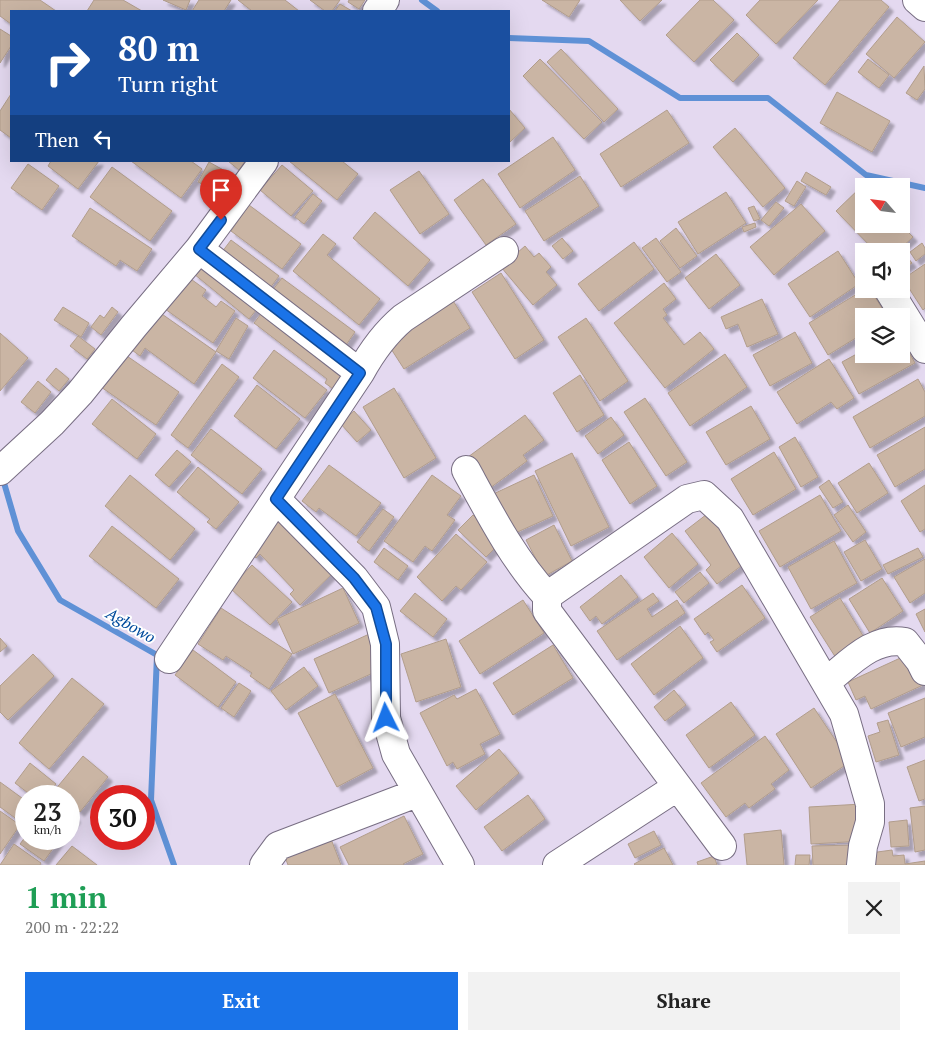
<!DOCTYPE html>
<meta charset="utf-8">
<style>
:root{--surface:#fff;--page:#f2f2f2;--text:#222;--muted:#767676;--accent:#1a73e8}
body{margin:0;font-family:"PT Serif",serif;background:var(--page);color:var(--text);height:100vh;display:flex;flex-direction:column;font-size:19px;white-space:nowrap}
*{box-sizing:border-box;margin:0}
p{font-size:16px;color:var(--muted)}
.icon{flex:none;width:28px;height:28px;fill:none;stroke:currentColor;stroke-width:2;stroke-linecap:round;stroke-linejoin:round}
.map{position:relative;height:865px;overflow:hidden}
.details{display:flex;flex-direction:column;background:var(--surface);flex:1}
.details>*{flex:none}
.hud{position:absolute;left:10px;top:10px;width:500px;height:152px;border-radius:0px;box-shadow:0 5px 20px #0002;background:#1a4fa0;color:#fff;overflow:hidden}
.needle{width:32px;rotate:298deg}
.controls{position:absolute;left:855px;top:178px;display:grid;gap:10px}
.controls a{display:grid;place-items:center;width:55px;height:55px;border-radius:0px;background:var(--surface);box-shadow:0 5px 20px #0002;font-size:25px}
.speed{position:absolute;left:15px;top:785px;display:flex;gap:10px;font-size:25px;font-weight:700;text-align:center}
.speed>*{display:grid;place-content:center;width:65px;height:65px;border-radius:50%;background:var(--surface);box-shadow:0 5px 20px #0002;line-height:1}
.speed small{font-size:12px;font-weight:400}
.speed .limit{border:8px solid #d22;background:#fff;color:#111}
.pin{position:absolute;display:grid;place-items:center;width:42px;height:42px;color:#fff;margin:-51px -21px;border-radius:50% 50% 50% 0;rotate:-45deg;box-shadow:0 0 5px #0007}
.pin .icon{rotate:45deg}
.me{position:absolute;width:55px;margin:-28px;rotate:357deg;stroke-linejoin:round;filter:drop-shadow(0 0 4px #0008)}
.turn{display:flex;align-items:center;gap:18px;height:105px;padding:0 25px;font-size:22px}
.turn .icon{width:65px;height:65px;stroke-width:2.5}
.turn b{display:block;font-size:35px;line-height:42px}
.then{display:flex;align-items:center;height:48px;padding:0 25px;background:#0003;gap:10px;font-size:19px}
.round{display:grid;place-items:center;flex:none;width:52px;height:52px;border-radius:0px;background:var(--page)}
.overview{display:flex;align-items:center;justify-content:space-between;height:85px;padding:0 25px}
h1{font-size:30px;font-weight:700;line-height:38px;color:#1e9e55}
.primary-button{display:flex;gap:10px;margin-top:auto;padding:10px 25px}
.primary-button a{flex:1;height:58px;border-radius:0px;background:var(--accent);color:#fff;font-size:20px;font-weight:700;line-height:58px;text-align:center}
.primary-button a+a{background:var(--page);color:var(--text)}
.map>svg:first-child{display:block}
</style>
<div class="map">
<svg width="925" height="865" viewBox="0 0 925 865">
<defs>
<filter id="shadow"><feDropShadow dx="4.5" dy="4.5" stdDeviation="1" flood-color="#0004"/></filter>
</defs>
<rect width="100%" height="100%" fill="#e4d9f0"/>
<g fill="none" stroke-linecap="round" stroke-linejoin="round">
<!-- stream -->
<path stroke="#5f91d6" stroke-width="6" d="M422,0L437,11
M509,38L589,41L680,98H768L866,175L925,188
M2,476L18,531L60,600L157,655L151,800L174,865"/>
</g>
<!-- building -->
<path fill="#cab5a4" stroke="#b19d8c" filter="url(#shadow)" d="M0,0H40L56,11H11V24L0,16Z
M94,0H123L142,11H87Z
M163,0H190L186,10Z
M199,0H231L224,11H192Z
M238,0H285L299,11H252Z
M310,0H340L332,11H325Z
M349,0H365L359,9L348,2Z
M542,0H580L569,17Z
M620,0H662L640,21Z
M700,0H713L734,20L694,62L666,35Z
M760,0H818L776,44L746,15Z
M840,0H881L889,7L825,85L793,58Z
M340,4L352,11H335Z
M897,17L925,42L894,78L866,54Z
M0,29L11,36V46L0,63Z
M737,33L759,55L733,82L710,60Z
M561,49L618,109L604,122L547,62Z
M540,59L602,122L584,139L523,76Z
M868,59L889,75L879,88L858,72Z
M924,66L925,89L917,100L906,93Z
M837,92L890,121L872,152L820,123Z
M11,94V138L0,130V111Z
M509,109L525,128L509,143Z
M667,110L689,143L621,187L600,154Z
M735,128L785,188L763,207L713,147Z
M553,137L575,170L520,208L498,174Z
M51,161H99L78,189L48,166Z
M131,161H191L202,169L181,198Z
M228,161H245L239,170Z
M289,161H342L358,174L337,200Z
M209,162L227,172L217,192L198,182Z
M28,164L59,186L42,210L11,188Z
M282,165L313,191L291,216L260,190Z
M112,167L172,211L150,241L90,197Z
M419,171L449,214L420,234L390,190Z
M806,172L831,187L826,195L801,181Z
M580,176L599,206L544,241L525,211Z
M483,179L516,224L486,245L454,200Z
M797,181L806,187L794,206L785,201Z
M863,185L864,224H900L913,237L898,251H875L836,211Z
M726,192L746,223L698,254L678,222Z
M313,194L322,201L304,224L295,217Z
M776,202L784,208L769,226L761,220Z
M801,204L825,231L774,275L750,247Z
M249,205L301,244L282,269L231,231Z
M754,206L760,219L754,221L748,208Z
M90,208L152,249L137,271L120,260L116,266L72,236Z
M375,212L430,260L408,286L353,238Z
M755,223L756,227L744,232L742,227Z
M676,228L697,256L680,268L660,241Z
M323,234L336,244L327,255L380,299L359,325L293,271Z
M562,238L573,251L563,259L552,246Z
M656,238L681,272L667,282L642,248Z
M231,240L279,276L270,288L222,252Z
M634,242L654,269L599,311L578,284Z
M922,243L925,248V254L916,261L910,252Z
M525,246L534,257L539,253L551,267L546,272L557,285L533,305L501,267Z
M838,251L859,284L810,317L788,284Z
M716,254L740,285L709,309L685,278Z
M908,258L912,263L902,270L901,263Z
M205,261L260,305L249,319L194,274Z
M925,264V308L923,310L903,279Z
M501,273L544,340L515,359L472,292Z
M188,277L206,290L202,296L216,307L221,301L235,311L213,343L165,309Z
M282,278L355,332L346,345L272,291Z
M664,283L676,299L663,309L667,315L663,318L684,345L700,332L714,349L665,388L614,323Z
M865,289H870L887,316H864V333L828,355L809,323Z
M452,299L470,328L404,369L386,341Z
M762,299L778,334L747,347L738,324L726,329L721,317Z
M63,307L89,323L81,337L54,320Z
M112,307L118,312L101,335L91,327L100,315L104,318Z
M264,310L352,379L340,394L325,383L327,379L254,323Z
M159,312L216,352L194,384L145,348L140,356L132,350Z
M236,318L248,326L229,359L216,351Z
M586,318L628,381L600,401L558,337Z
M795,332L812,363L770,386L753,355Z
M0,333L28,358L0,391Z
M78,336L95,349L87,359L70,346Z
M901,338L915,363L859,394L842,362L864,350V354H901Z
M274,350L327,390L305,418L253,378Z
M124,354L179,392L156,425L101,387Z
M725,354L747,387L690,426L668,393Z
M829,359L854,398L837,409L831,402L797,424L777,392Z
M222,364L239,377L188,448L171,435Z
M56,368L69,379L59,391L46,380Z
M580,375L604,415L577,432L553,393Z
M918,379L925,392V416L870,448L853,417Z
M38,381L51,392L35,413L21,402Z
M257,385L300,419L276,449L234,416Z
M394,388L436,458L404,478L363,407Z
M645,398L687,462L666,476L624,412Z
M112,399L156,434L137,459L92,424Z
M751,406L770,439L726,465L706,432Z
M354,411L371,430L357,442L340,423Z
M525,415L544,440L523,455L527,461L490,488L468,457Z
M611,417L624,435L598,454L585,436Z
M925,427V469L895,487L877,455Z
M211,429L262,469L242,494L191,455Z
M795,437L818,477L801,487L779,447Z
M629,442L657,486L630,504L602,460Z
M177,450L191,462L169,487L155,475Z
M774,452L796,489L753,515L731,479Z
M572,453L609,527L571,546L535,471Z
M869,463L888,493L857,513L838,483Z
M329,465L381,503L356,536L319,508L316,512L302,501Z
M198,467L239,502L216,529L207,522L210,519L177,492Z
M130,475L195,529L170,560L105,506Z
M432,475L461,496L447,515L455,520L432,551L425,546L413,562L384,541Z
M534,475L553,516L513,534L489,496Z
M829,480L843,502L833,508L819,487Z
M925,485V529L920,532L901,501Z
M820,495L841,531L780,567L759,531Z
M848,505L866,532L853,542L834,515Z
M383,509L394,517L369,551L357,542Z
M711,511L749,560L717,584L706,570L711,565L685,531Z
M279,515L334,572L300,605L290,594L294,590L260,554L256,558L246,547Z
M473,515L501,542L486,557L458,530Z
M554,525L572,561L545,576L526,540Z
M112,526L179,579L156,608L89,556Z
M672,533L698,564L669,588L644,557Z
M456,534L487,562L461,590L456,586L442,601L417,577Z
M865,540L882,569L861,581L844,552Z
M834,541L857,583L811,609L788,567Z
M384,548L408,566L398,580L374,562Z
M918,548L923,557L888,574L883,565Z
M925,559V593L910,603L894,577Z
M252,565L292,602L270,625L230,588Z
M700,572L709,583L684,603L675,592Z
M621,575L638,597L602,624L596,616L590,621L580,607Z
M882,578L903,611L870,633L849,599Z
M742,585L765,618L717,652L710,642L714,640L708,632L705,635L694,619Z
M343,588L359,623L293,654L277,619Z
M415,593L447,619L433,637L400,611Z
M653,593L659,601L647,609L652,617L677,600L685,613L617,660L597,631Z
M840,598L865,639L836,658L810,617Z
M523,600L544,633L480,674L459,641Z
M221,608L292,654L269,689L250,676L252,673L226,656L223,660L198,644Z
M925,609V632L916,614Z
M680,626L703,658L654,695L631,664Z
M376,631L384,668L329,693L314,659Z
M0,638L7,646L0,652Z
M446,639L461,687L416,702L401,654Z
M553,645L573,678L513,715L493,683Z
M193,650L236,682L218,707L175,675Z
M33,654L54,676L8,720L0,712V686Z
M909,654L923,685L871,709L865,696L856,700L848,682Z
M304,667L318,686L286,710L271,691Z
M72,678L104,704L49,769L19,743Z
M239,683L251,691L234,717L221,708Z
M476,689L500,734L480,744L485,754L457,769L453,762L447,766L420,713L454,695L457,699Z
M674,690L686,705L665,721L654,707Z
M335,694L373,768L337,787L298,713Z
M925,698V737L901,747L888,713Z
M731,702L755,735L709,768L686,735Z
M814,708L850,762L811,788L776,734Z
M888,720L899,755L876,762L868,736L880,732L877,723Z
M765,736L789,770L771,784L775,789L749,808L745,803L726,817L701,783Z
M499,749L519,773L476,810L456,786Z
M83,756L108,777L80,812L69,803V796H61L54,791Z
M925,760V799L919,801L907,767Z
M30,763L56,784L45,796H32L15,783Z
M0,782L26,801V808L18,820L0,807Z
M528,795L545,819L502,851L484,827Z
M862,804L864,841L811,844L809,807Z
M925,806V850L915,852L910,808Z
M0,811L20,825L0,854Z
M69,813L76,818L69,827Z
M404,816L423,854L403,864L404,865H349L340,847Z
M907,820L909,846L891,847L889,822Z
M781,830L784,865H747L744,834Z
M654,831L661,845L635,858L628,844Z
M26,836V839H60L44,861L20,844Z
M331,839L341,865H288L285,857Z
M14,844L41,863L40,865H0Z
M857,845V865H813L812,846Z
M72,846L97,865H56Z
M664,848L673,865H635L634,864Z
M892,850L893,856L904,855L905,864L925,861V865H872L870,853Z
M796,855H810L809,865H795Z
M714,856L717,865H698L697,862Z"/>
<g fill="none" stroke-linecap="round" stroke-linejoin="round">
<defs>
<path id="minor" d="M917,0L925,7
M377,11L385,0
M199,249L360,373
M888,289L925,349
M466,470C490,514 513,559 547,596V611L722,846
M0,471L52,423L80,393L134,326L199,249L264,161
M276,499L354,578L376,607L385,644L386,718L396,754L460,865
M547,596L687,499L704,495L730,519L844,714L870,804V822L863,846L861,865
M169,659L360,373C372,351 384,334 403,318L504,251
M826,682C849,664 873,636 905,642L920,661L925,671
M264,865L278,846L417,793
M557,865L677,787"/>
</defs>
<!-- minor casing -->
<use href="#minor" stroke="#786e83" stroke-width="30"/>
<!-- minor -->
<use href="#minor" stroke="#fff" stroke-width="28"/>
</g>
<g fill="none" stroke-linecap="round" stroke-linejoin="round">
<defs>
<path id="route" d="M221,220L199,249L360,373L276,499L354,578L376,607L386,644V718"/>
</defs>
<!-- route casing -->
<use href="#route" stroke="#114b97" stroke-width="12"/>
<!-- route -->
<use href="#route" stroke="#1a73e8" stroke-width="9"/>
</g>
<g text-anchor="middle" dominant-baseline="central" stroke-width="4" stroke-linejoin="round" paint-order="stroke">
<!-- water labels -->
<g font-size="16" font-style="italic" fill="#014b9c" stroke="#fff">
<text transform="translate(131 625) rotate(30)">Agbowo</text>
</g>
</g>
</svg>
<div class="controls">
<a><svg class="needle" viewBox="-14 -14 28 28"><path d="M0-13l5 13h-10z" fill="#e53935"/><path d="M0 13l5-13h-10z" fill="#767676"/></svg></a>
<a><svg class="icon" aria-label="sound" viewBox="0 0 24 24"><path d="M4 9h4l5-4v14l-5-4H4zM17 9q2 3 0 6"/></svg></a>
<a><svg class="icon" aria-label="layers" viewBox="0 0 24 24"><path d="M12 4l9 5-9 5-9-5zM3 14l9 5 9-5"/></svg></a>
</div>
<div class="speed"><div>23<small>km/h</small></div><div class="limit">30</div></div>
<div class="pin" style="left:221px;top:220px;background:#d93025"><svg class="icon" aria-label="arrive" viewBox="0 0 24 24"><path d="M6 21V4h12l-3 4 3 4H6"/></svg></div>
<svg class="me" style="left:386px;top:718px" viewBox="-20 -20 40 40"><path d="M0-17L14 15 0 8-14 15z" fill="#1a73e8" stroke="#fff" stroke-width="4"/></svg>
<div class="hud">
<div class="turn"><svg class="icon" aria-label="right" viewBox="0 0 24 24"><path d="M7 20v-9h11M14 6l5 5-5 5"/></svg><div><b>80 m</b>Turn right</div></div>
<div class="then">Then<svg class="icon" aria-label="left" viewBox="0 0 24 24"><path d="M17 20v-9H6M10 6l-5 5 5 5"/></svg></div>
</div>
</div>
<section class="details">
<div class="overview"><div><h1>1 min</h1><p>200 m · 22:22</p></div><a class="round"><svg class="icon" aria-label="close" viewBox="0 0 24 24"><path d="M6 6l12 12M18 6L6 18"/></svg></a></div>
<div class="primary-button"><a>Exit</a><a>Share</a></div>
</section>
